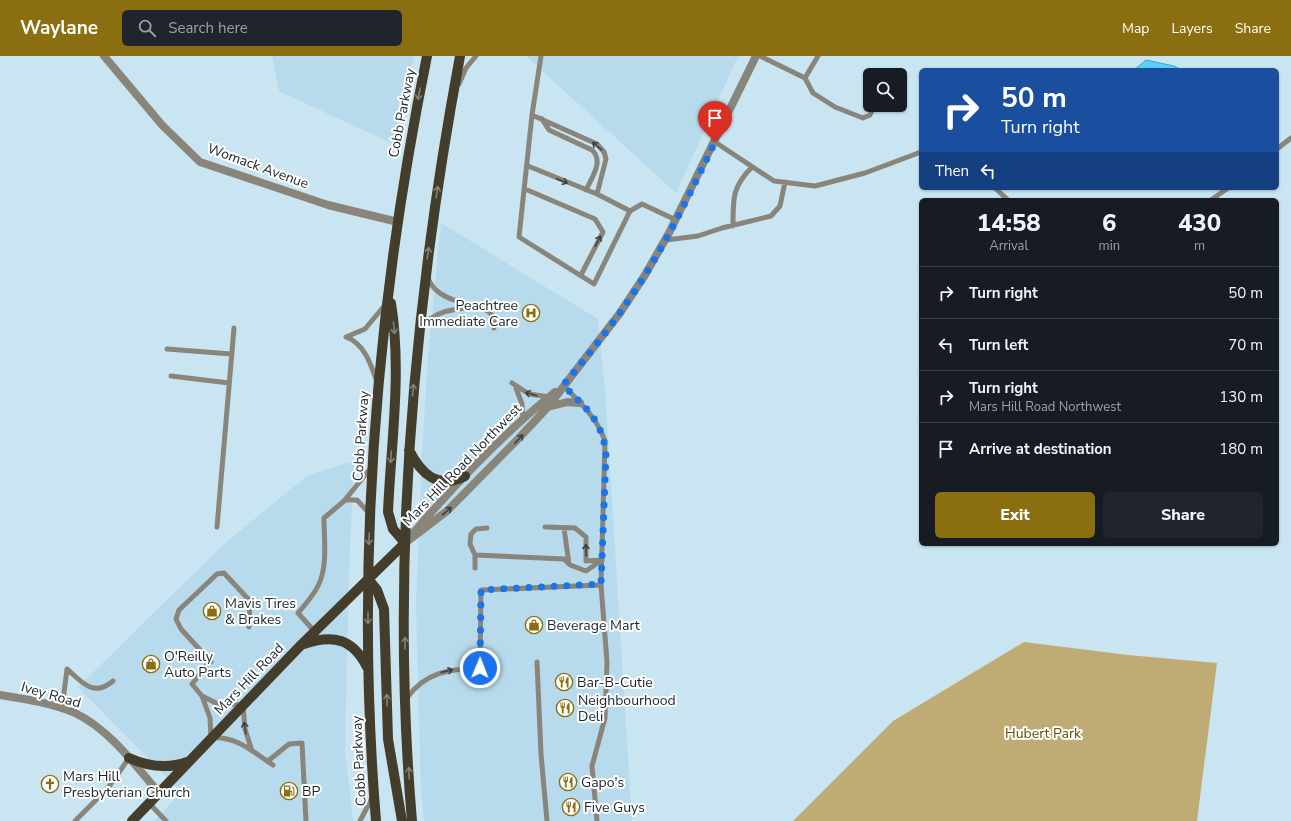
<!DOCTYPE html>
<style>
:root{--surface:#171b24;--page:#20242c;--text:#f1f3f6;--muted:#9ea1a6;--line:#363941;--accent:#8b6e10}
body{margin:0;font-family:"Nunito Sans",sans-serif;background:var(--page);color:var(--text);height:100vh;display:flex;flex-direction:column;font-size:15px;white-space:nowrap}
*{box-sizing:border-box;margin:0}
p{font-size:13px;color:var(--muted)}
.icon{flex:none;width:22px;height:22px;fill:none;stroke:currentColor;stroke-width:2;stroke-linecap:round;stroke-linejoin:round}
.map{position:relative;flex:1;overflow:hidden}
.drawer{position:absolute;left:919px;top:142px;width:360px;height:348px;display:flex;flex-direction:column;background:var(--surface);border-radius:6px;box-shadow:0 1px 3px #0004}
.drawer>*{flex:none}
.guide{position:absolute;left:919px;top:12px;width:360px;height:122px;border-radius:6px;box-shadow:0 1px 3px #0004;background:#1a4fa0;color:#fff;overflow:hidden}
.buttons{position:absolute;left:863px;top:12px;display:grid;gap:8px}
.buttons a{display:grid;place-items:center;width:44px;height:44px;border-radius:6px;background:var(--surface);box-shadow:0 1px 3px #0004;font-size:20px}
.pin{position:absolute;display:grid;place-items:center;width:34px;height:34px;color:#fff;margin:-41px -17px;border-radius:50% 50% 50% 0;rotate:-45deg;box-shadow:0 0 4px #0007}
.pin .icon{rotate:45deg}
.me{position:absolute;width:44px;margin:-22px;rotate:1deg;stroke-linejoin:round;filter:drop-shadow(0 0 3px #0008)}
.turn{display:flex;align-items:center;gap:14px;height:84px;padding:0 16px;font-size:18px}
.turn .icon{width:52px;height:52px;stroke-width:2.5}
.turn b{display:block;font-size:28px;line-height:34px}
.then{display:flex;align-items:center;height:38px;padding:0 16px;background:#0003;gap:8px;font-size:15px}
.eta{display:flex;justify-content:space-evenly;align-items:center;height:68px;text-align:center}
.eta b{font-size:24px;font-weight:800;line-height:28px}
.cta{display:flex;gap:8px;margin-top:auto;padding:8px 16px}
.cta a{flex:1;height:46px;border-radius:6px;background:var(--accent);color:#fff;font-size:16px;font-weight:800;line-height:46px;text-align:center}
.cta a+a{background:var(--page);color:var(--text)}
ul{padding:0;list-style:none}
li{display:flex;align-items:center;gap:12px;height:52px;padding:0 16px;border-top:1px solid var(--line)}
li div{flex:1}
li b{display:block;font-size:15px}
li em{font-style:normal}
header{display:flex;align-items:center;gap:24px;box-sizing:border-box;height:56px;padding:0 20px;background:var(--accent);color:#fff}
header strong{font-size:19px}
nav{display:flex;gap:22px;margin-inline-start:auto;font-size:14px}
.search{width:280px;height:36px;background:var(--page);display:flex;align-items:center;gap:10px;box-sizing:border-box;padding:0 14px;border-radius:6px;color:var(--muted);font-size:15px}
.map>svg:first-child{display:block}
</style>
<header>
<strong>Waylane</strong>
<div class="search"><svg class="icon" aria-label="search" viewBox="0 0 24 24"><circle cx="10" cy="10" r="6"/><path d="M15 15l6 6"/></svg>Search here</div>
<nav><a>Map</a><a>Layers</a><a>Share</a></nav>
</header>
<div class="map">
<svg width="1291" height="765" viewBox="0 0 1291 765">
<rect width="100%" height="100%" fill="#c9e5f2"/>
<!-- built -->
<path fill="#b7dbec" d="M272,0H414L395,89L279,35Z
M526,0H738L676,137Z
M441,167L598,263L605,334L632,765H424L421,739L416,549L422,397L428,300Z
M354,405L349,515L345,694L353,765H155L181,736L78,631L223,489L308,419Z"/>
<!-- green -->
<path fill="#c0ab75" d="M1024,586L1128,599L1217,607L1197,765H793L893,665Z"/>
<!-- water -->
<path fill="#5dd0fe" stroke="#499dbf" d="M1146,4L1174,10L1182,14H1134Z"/>
<g fill="none" stroke-linecap="round" stroke-linejoin="round">
<!-- service -->
<path stroke="#89857b" stroke-width="5" d="M541,0L532,59L519,181L594,228L630,155
M760,0L805,22L818,0
M805,22L813,37L835,51L863,62L870,59L875,49
M459,28L466,12L476,0
M532,59L597,88L604,96L606,103L597,138
M542,63L549,74L592,94C604,105 592,121 586,134
M715,86L774,125L815,130L865,117L921,96
M1277,93L1291,82
M528,110L597,138L630,155L642,148L676,164
M995,132L1008,144
M525,133L595,163L603,176L581,219
M1211,144L1228,132
M733,170C733,143 732,131 752,111
M666,184L698,180L722,172L771,160L780,150L785,126
M478,251C490,254 496,260 494,272
M422,271C437,253 456,253 478,251C460,246 435,242 428,222
M346,281C365,288 371,309 377,326
M346,281L365,273L385,249
M167,293L231,298
M171,320L229,327
M512,327L529,338L549,341
M563,329C581,348 596,360 605,385L601,529L607,606L605,662L592,710L597,765
M516,332L522,348L523,362
M345,444H357L369,457
M217,471L234,272
M545,471L575,472L586,481V505L601,504
M564,472L569,508
M475,499L470,488L471,478L476,473L487,472
M475,512V499L564,503L570,509L586,515L602,504
M315,576L298,557C305,549 313,540 318,530C328,511 324,483 324,462L344,445L371,412
M211,606L181,573L176,563L179,554L217,518L224,517L250,545L249,571
M537,606L541,698L547,765
M202,640L192,628L206,610
M407,642C425,616 450,613 480,612L481,534L601,529
M62,652L67,613C82,626 93,642 113,625
M252,695L245,673L243,649L218,648L202,640L210,662L211,682C237,680 253,696 273,709
M268,705L289,688L302,687L306,765
M149,747L166,765
M75,765L108,732L129,702
M360,765L373,740"/>
<!-- minor -->
<path stroke="#89857b" stroke-width="8" d="M104,0L162,69L200,106L328,149L398,166
M0,639C25,643 51,647 75,657C109,673 135,709 159,737"/>
<!-- tertiary -->
<path stroke="#89857b" stroke-width="8" d="M548,351L567,346L580,347
M414,476C457,426 504,377 555,336
M405,487L447,455L518,383L547,352L620,257L645,219L669,177L756,0"/>
<!-- primary -->
<path stroke="#443d2c" stroke-width="10" d="M391,247C402,316 391,387 388,456L393,473L405,487
M409,394C421,418 438,434 465,420
M368,523L377,534L384,553L388,683L402,765
M304,588C334,578 353,583 367,611
M129,702C147,710 168,713 187,706
M132,765L302,588L405,487
M376,765C355,509 376,251 427,0
M412,765C390,509 413,252 460,0"/>
</g>
<!-- one-way arrows -->
<defs><path id="oneway-shaft" d="M-6 0H5M1.5-3L5.5 0L1.5 3" fill="none" stroke-width="1.6" stroke-linecap="round" stroke-linejoin="round"/></defs>
<g stroke="#858176">
<use href="#oneway-shaft" transform="translate(419 38) rotate(101)"/>
<use href="#oneway-shaft" transform="translate(437 136) rotate(-81)"/>
<use href="#oneway-shaft" transform="translate(428 197) rotate(-81)"/>
<use href="#oneway-shaft" transform="translate(394 272) rotate(85)"/>
<use href="#oneway-shaft" transform="translate(413 334) rotate(-85)"/>
<use href="#oneway-shaft" transform="translate(391 401) rotate(93)"/>
<use href="#oneway-shaft" transform="translate(369 483) rotate(92)"/>
<use href="#oneway-shaft" transform="translate(368 562) rotate(90)"/>
<use href="#oneway-shaft" transform="translate(405 587) rotate(-90)"/>
<use href="#oneway-shaft" transform="translate(387 644) rotate(-92)"/>
<use href="#oneway-shaft" transform="translate(409 717) rotate(-93)"/>
</g>
<g stroke="#3c4243">
<use href="#oneway-shaft" transform="translate(597 90) rotate(-141)"/>
<use href="#oneway-shaft" transform="translate(562 125) rotate(22)"/>
<use href="#oneway-shaft" transform="translate(598 185) rotate(-63)"/>
<use href="#oneway-shaft" transform="translate(531 338) rotate(-163)"/>
<use href="#oneway-shaft" transform="translate(519 383) rotate(-46)"/>
<use href="#oneway-shaft" transform="translate(447 455) rotate(-41)"/>
<use href="#oneway-shaft" transform="translate(586 494) rotate(-91)"/>
<use href="#oneway-shaft" transform="translate(447 615) rotate(-13)"/>
<use href="#oneway-shaft" transform="translate(245 672) rotate(-99)"/>
</g>
<g fill="none" stroke-linecap="round" stroke-linejoin="round">
<!-- route -->
<path stroke="#1a73e8" stroke-width="7" stroke-dasharray="0 12.6" d="M480,612L481,534L601,528L606,399C603,365 586,352 563,329C593,294 621,258 645,219C672,176 693,131 715,86"/>
</g>
<!-- icons -->
<defs>
<symbol id="hospital-ring" viewBox="-11 -11 22 22"><circle r="9.5" fill="#fff" stroke="#8b6e10" stroke-width="1.5"/><path d="M-5-5h3v3.5h4V-5h3V5h-3V1.5h-4V5h-3Z" fill="#8b6e10"/></symbol>
<symbol id="shop-ring" viewBox="-11 -11 22 22"><circle r="9.5" fill="#fff" stroke="#8b6e10" stroke-width="1.5"/><path d="M-5-2.5h2.3a2.7 3.5 0 0 1 5.4 0H5L5.5 6h-11ZM-1.5-2.5h3a1.5 2.3 0 0 0-3 0Z" fill="#8b6e10"/></symbol>
<symbol id="restaurant-ring" viewBox="-11 -11 22 22"><circle r="9.5" fill="#fff" stroke="#8b6e10" stroke-width="1.5"/><path d="M-5-6h1v4h1v-4h1v4h1v-4h1v5L-1.5 .5V6h-2V.5L-5-1ZM5-6V6H3V1.5H1.5Q1.5-4 5-6Z" fill="#8b6e10"/></symbol>
<symbol id="church-ring" viewBox="-11 -11 22 22"><circle r="9.5" fill="#fff" stroke="#8b6e10" stroke-width="1.5"/><path d="M-1.2-6h2.4v3.5h3.3v2.4h-3.3V6h-2.4V-.1h-3.3v-2.4h3.3Z" fill="#8b6e10"/></symbol>
<symbol id="fuel-ring" viewBox="-11 -11 22 22"><circle r="9.5" fill="#fff" stroke="#8b6e10" stroke-width="1.5"/><path d="M-5.5-6h7V0h2V4h1.3V-2.5L3-4.5l.8-.8L6-3V5H2.5V1h-1V6h-7ZM-4.2-4.7v3.2H.2V-4.7Z" fill="#8b6e10"/></symbol>
</defs>
<g fill-rule="evenodd">
<use href="#hospital-ring" x="521" y="247" width="20" height="20"/>
<use href="#shop-ring" x="202" y="545" width="20" height="20"/>
<use href="#shop-ring" x="524" y="559" width="20" height="20"/>
<use href="#shop-ring" x="141" y="598" width="20" height="20"/>
<use href="#restaurant-ring" x="554" y="616" width="20" height="20"/>
<use href="#restaurant-ring" x="555" y="642" width="20" height="20"/>
<use href="#restaurant-ring" x="558" y="716" width="20" height="20"/>
<use href="#church-ring" x="40" y="718" width="20" height="20"/>
<use href="#fuel-ring" x="279" y="725" width="20" height="20"/>
<use href="#restaurant-ring" x="561" y="741" width="20" height="20"/>
</g>
<g text-anchor="middle" dominant-baseline="central" stroke-width="4" stroke-linejoin="round" paint-order="stroke">
<!-- street labels -->
<g font-size="14" fill="#1b262b" stroke="#fff">
<text transform="translate(402 57) rotate(-79)">Cobb Parkway</text>
<text transform="translate(258 110) rotate(20)">Womack Avenue</text>
<text transform="translate(361 380) rotate(-86)">Cobb Parkway</text>
<text transform="translate(462 409) rotate(-46)">Mars Hill Road Northwest</text>
<text transform="translate(249 623) rotate(-46)">Mars Hill Road</text>
<text transform="translate(51 639) rotate(16)">Ivey Road</text>
<text transform="translate(359 705) rotate(-93)">Cobb Parkway</text>
</g>
<!-- poi labels -->
<g font-size="14" fill="#1b262b" stroke="#fff" text-anchor="start">
<text x="518" y="249" text-anchor="end">Peachtree<tspan x="518" dy="16">Immediate Care</tspan></text>
<text x="225" y="547">Mavis Tires<tspan x="225" dy="16">&amp; Brakes</tspan></text>
<text x="547" y="569">Beverage Mart</text>
<text x="164" y="600">O'Reilly<tspan x="164" dy="16">Auto Parts</tspan></text>
<text x="577" y="626">Bar-B-Cutie</text>
<text x="578" y="644">Neighbourhood<tspan x="578" dy="16">Deli</tspan></text>
<text x="63" y="720">Mars Hill<tspan x="63" dy="16">Presbyterian Church</tspan></text>
<text x="581" y="726">Gapo's</text>
<text x="302" y="735">BP</text>
<text x="584" y="751">Five Guys</text>
</g>
<!-- park labels -->
<g font-size="14" fill="#664f00" stroke="#fff">
<text x="1043" y="677">Hubert Park</text>
</g>
</g>
</svg>
<div class="buttons">
<a><svg class="icon" aria-label="search" viewBox="0 0 24 24"><circle cx="10" cy="10" r="6"/><path d="M15 15l6 6"/></svg></a>
</div>
<div class="pin" style="left:715px;top:86px;background:#d93025"><svg class="icon" aria-label="arrive" viewBox="0 0 24 24"><path d="M6 21V4h12l-3 4 3 4H6"/></svg></div>
<svg class="me" style="left:480px;top:612px" viewBox="-20 -20 40 40"><circle r="17" fill="#1a73e8" stroke="#fff" stroke-width="3"/><path d="M0-11L8 9 0 5-8 9z" fill="#fff"/></svg>
<div class="guide">
<div class="turn"><svg class="icon" aria-label="right" viewBox="0 0 24 24"><path d="M7 20v-9h11M14 6l5 5-5 5"/></svg><div><b>50 m</b>Turn right</div></div>
<div class="then">Then<svg class="icon" aria-label="left" viewBox="0 0 24 24"><path d="M17 20v-9H6M10 6l-5 5 5 5"/></svg></div>
</div>
<section class="drawer">
<div class="eta">
<div><b>14:58</b><p>Arrival</p></div>
<div><b>6</b><p>min</p></div>
<div><b>430</b><p>m</p></div>
</div>
<ul>
<li><svg class="icon" aria-label="right" viewBox="0 0 24 24"><path d="M7 20v-9h11M14 6l5 5-5 5"/></svg><div><b>Turn right</b></div><em>50 m</em></li>
<li><svg class="icon" aria-label="left" viewBox="0 0 24 24"><path d="M17 20v-9H6M10 6l-5 5 5 5"/></svg><div><b>Turn left</b></div><em>70 m</em></li>
<li><svg class="icon" aria-label="right" viewBox="0 0 24 24"><path d="M7 20v-9h11M14 6l5 5-5 5"/></svg><div><b>Turn right</b><p>Mars Hill Road Northwest</p></div><em>130 m</em></li>
<li><svg class="icon" aria-label="arrive" viewBox="0 0 24 24"><path d="M6 21V4h12l-3 4 3 4H6"/></svg><div><b>Arrive at destination</b></div><em>180 m</em></li>
</ul>
<div class="cta"><a>Exit</a><a>Share</a></div>
</section>
</div>
